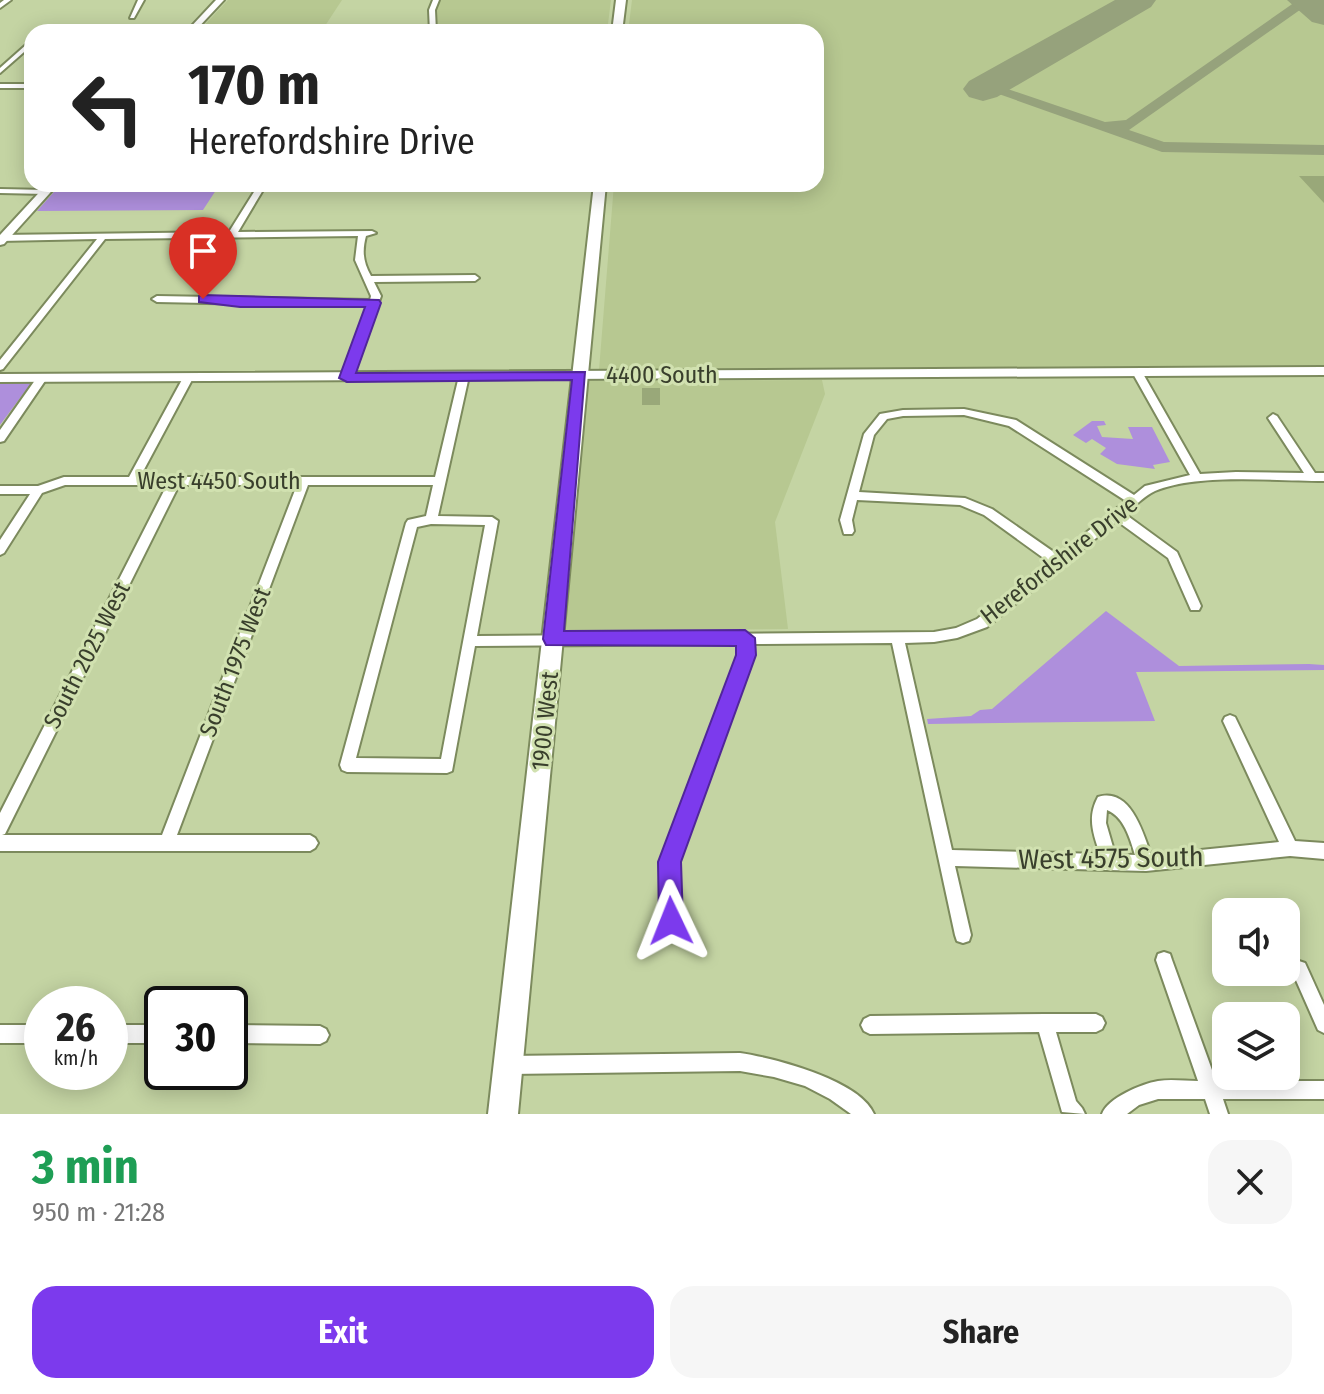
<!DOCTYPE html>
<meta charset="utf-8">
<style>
:root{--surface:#fff;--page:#f6f6f6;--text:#222;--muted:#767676;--accent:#7c3aed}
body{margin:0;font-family:"Fira Sans Condensed",sans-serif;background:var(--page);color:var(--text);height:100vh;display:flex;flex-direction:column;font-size:30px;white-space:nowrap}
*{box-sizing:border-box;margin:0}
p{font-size:26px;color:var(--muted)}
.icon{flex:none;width:44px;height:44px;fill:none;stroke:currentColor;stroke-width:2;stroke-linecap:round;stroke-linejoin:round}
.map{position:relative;height:1114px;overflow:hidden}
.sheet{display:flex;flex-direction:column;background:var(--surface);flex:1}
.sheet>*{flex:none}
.guide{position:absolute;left:24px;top:24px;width:800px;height:168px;border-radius:24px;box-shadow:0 4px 20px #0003;background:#fff;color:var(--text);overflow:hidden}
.tools{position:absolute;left:1212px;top:898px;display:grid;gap:16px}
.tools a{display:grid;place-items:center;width:88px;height:88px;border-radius:16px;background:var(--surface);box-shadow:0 4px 20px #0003;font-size:40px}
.speed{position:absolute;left:24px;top:986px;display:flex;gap:16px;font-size:40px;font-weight:700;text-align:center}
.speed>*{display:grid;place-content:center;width:104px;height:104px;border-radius:50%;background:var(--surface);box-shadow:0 4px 20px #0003;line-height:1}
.speed small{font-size:20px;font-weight:400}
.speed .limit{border:4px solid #111;border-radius:12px;background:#fff;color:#111}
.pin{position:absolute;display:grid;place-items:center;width:68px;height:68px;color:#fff;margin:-82px -34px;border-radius:50% 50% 50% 0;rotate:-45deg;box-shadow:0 0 8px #0007}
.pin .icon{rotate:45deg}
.me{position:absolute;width:88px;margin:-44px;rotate:358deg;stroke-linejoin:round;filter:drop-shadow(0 0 6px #0008)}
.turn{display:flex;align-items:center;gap:28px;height:168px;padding:0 32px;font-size:36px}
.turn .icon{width:104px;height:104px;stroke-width:2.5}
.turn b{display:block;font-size:56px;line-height:68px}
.round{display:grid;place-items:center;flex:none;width:84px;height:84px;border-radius:24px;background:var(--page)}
.overview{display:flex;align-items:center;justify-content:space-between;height:136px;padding:0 32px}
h1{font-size:48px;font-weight:700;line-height:60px;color:#1e9e55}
.action{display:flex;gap:16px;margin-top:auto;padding:16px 32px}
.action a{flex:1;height:92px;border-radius:24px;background:var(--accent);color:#fff;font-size:32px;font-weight:700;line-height:92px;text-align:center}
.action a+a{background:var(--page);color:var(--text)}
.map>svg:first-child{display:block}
</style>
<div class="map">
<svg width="1324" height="1114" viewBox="0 0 1324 1114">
<rect width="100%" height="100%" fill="#c4d4a3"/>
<!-- built -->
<path fill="#b7c891" d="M228,0H342L321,32H198Z
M440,0H611L607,32H437L436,11Z
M632,0H1324V365L599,370L614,184H816V32H628Z
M822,380L825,394L775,522L788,629L559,631L585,381Z"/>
<!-- green -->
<path fill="#ae8fdc" d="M61,184H220L203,210L37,211Z
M0,382H32L0,425Z
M1092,421H1104L1106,425L1097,426L1102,437L1133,439L1128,427H1152L1170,462L1153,465L1155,469L1117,464L1100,454L1106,448L1092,439L1086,443L1073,435Z
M1106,611L1179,666L1309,664L1324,665V670L1136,672L1155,721L928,724L927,719L971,716L980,710L992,709Z"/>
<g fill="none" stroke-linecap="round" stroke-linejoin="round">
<!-- taxiway -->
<path fill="#96a27c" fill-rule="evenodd" d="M1298,0H1314L1129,130L1164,142L1324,145V155L1162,152L979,87L987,82L1105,122L1126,120Z"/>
<!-- runway -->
<path fill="#96a27c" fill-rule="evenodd" d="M1115,0H1156L1151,7L997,97L983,101L969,97L963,89L969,81Z
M1287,0H1324V25L1312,22Z"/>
</g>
<!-- building -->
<path fill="#99a879" d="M1299,176H1324V203Z
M642,388H660V405H642Z"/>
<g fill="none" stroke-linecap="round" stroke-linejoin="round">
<defs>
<path id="minor" d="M4,0H11L0,8V3Z
M138,0H144L134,18H130Z
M433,0H439L435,10L436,32H430L429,10Z
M27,44L32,45L0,73V68Z
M0,84H32V88H0Z
M259,184H267L266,186L479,185L480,187L476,189L263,190L238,232L372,231L376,233L366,236C362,251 363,262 371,276L475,275L479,278L475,281L374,282L381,296L352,378L347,381L342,378L368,306L157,302L152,299L157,296L370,300L371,296L355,260L358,236L105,239L3,369L0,370V360L97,239L0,241V235L229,232Z
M0,189L46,190L50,192L46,194L0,193Z
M1137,369L1142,372L1200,474L1236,472L1304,473L1268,418L1273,414L1277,416L1315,473H1324V481C1277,481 1197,473 1155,491C1144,496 1134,507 1125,514L1177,552L1201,606L1199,610H1191L1168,558L1117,521L987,627L957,638L934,642L905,643L952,850L1100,854C1093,834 1087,817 1098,797C1130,787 1143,832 1151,855L1279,842L1223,721L1225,717L1230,715L1235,717L1295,841L1324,843V859L1290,856L1146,871L955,866L971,935L969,941L963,943L957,941L955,935L892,643L752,644L753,655L677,862L679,921L677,927L671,929L665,927L663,921L661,862L739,655V644L475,646L452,771L447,773L347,772L342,770L340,765L406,523L408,520L426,516L433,485H308L177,835H310L315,838L318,843L315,848L310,851H0V813L167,485H65L42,493L4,553L0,555V540L30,494H0V486H38L64,477H129L184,376H192L193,378L140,477H435L459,376L464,373L468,374L469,376L438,516L492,517L498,521L477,636L934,632L956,628L977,619L1049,562L984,515L960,505L857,500L852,520L854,531L852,534H844L840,520L864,434L880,414L903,410L964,409L1016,420L1134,495L1145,486L1190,475L1132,372ZM964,415L1009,426L1126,501L1058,555L992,509L965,498L859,492L874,435L887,419L903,416ZM179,485H297L162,835H2L5,834ZM431,524L485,525L441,759L356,758L417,527ZM1107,810C1124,817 1130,838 1135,855L1115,854L1106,823Z
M42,375L47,378L4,441L0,442V430L38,376Z
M1164,952L1170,954L1172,960L1216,1081H1324V1099H1223L1228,1114H1210L1205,1099H1158L1139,1105L1127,1114H1102C1108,1098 1141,1084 1158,1081C1171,1079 1185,1081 1198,1081L1156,960L1158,954Z
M1299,961L1305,963L1324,1005V1033L1318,1030L1291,969L1293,963Z
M1045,1014H1096L1102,1017L1105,1023L1102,1029L1096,1032H1056L1076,1101L1082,1108L1085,1114L1062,1112L1039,1032L870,1034L864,1031L861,1025L864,1019L870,1016Z
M0,1025H42V1043H0Z
M110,1025H162V1043H110Z
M230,1025L320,1026L326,1029L329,1035L326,1041L320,1044L230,1043Z
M740,1053C774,1058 860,1080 874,1114H851L830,1099L805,1086L774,1077L740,1071L509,1074L503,1071L500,1065L503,1059L509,1056Z"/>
<path id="tertiary" d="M216,0H224L194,32H186Z
M47,184H58L4,244L0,245V235Z
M1324,367V375L0,382V374Z"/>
<path id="primary" d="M616,0H626L622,32H612Z
M594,184H606L518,1114H488Z"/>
</defs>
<!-- minor casing -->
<use href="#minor" stroke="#7c8a5d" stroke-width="4"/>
<!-- tertiary casing -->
<use href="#tertiary" stroke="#7c8a5d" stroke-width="4"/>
<!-- primary casing -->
<use href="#primary" stroke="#7c8a5d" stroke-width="4"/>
<!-- minor -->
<use href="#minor" fill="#fff" fill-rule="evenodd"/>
<!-- tertiary -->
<use href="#tertiary" fill="#fff" fill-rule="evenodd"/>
<!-- primary -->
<use href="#primary" fill="#fff" fill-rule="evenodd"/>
</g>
<!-- route -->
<path fill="#7c3aed" stroke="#51269a" stroke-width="2" d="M203,295L379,300L381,303L356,373L585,372L564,631L745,630L755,638L756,655L681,862L683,921L680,930L671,933L663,930L659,921L658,862L736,655V646L546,645L543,639L572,380L347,382L339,378L365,307H240L199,302V296Z"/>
<g text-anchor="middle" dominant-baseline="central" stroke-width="6" stroke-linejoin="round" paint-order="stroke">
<!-- street labels -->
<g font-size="24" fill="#393f2c" stroke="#d1e1b0">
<text x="662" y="375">4400 South</text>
<text x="219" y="481">West 4450 South</text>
<text transform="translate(1059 560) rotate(-38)">Herefordshire Drive</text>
<text transform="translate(87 655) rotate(-63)">South 2025 West</text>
<text transform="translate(235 662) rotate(-69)">South 1975 West</text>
<text transform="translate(545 721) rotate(-84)">1900 West</text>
</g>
<!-- near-street labels -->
<g font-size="28" fill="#393f2c" stroke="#d1e1b0">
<text transform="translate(1111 858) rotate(-1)">West 4575 South</text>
</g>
</g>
</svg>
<div class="tools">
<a><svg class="icon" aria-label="sound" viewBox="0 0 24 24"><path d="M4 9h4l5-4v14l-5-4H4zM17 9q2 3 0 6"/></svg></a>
<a><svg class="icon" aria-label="layers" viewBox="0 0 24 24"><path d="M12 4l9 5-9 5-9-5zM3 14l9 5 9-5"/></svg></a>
</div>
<div class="speed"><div>26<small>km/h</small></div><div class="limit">30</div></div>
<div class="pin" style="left:203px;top:299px;background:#d93025"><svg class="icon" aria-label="arrive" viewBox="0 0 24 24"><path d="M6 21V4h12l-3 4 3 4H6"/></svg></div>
<svg class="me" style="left:671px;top:921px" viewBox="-20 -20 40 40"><path d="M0-17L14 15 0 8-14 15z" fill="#7c3aed" stroke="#fff" stroke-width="4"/></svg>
<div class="guide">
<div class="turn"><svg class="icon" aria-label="left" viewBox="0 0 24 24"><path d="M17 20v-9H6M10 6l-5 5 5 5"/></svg><div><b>170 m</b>Herefordshire Drive</div></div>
</div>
</div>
<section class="sheet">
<div class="overview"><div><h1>3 min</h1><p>950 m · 21:28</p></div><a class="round"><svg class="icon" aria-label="close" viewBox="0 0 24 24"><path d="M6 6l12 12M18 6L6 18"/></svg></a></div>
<div class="action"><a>Exit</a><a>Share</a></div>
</section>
